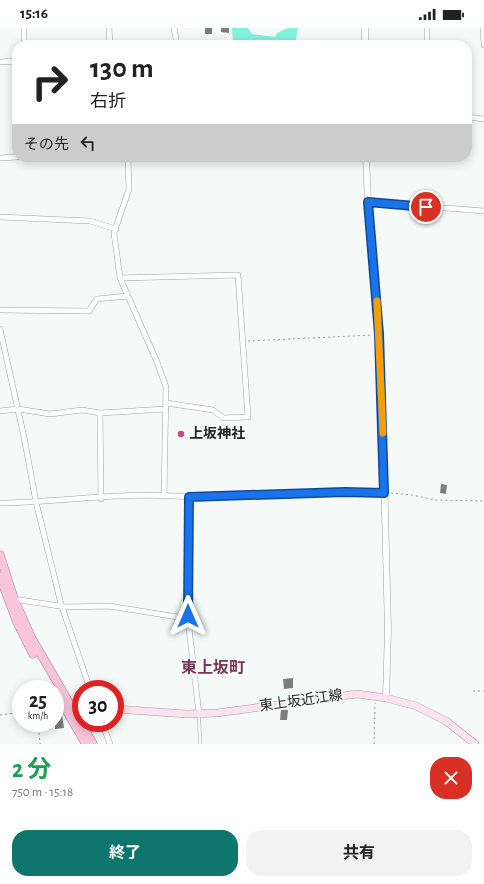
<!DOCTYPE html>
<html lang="ja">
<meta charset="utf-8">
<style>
:root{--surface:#fff;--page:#f2f2f2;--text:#222;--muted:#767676;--accent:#0f766e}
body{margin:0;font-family:"Alegreya Sans","Noto Sans JP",sans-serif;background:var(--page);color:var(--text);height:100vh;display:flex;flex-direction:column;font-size:15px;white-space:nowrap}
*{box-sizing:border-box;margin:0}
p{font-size:13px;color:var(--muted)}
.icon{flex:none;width:22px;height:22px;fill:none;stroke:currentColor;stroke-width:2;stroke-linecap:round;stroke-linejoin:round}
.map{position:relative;height:716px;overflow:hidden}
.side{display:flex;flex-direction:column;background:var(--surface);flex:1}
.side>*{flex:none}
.banner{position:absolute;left:12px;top:12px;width:460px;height:122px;border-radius:16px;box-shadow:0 2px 10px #0003;background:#fff;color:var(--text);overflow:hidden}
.speed{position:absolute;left:12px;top:652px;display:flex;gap:8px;font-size:20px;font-weight:700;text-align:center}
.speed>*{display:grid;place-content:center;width:52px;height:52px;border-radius:50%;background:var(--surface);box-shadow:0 2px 10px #0003;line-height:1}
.speed small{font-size:10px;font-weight:400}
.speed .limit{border:6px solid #d22;background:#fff;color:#111}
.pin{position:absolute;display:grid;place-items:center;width:34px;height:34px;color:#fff;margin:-17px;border:2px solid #fff;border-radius:50%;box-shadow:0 1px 4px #0007}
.me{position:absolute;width:44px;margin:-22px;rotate:0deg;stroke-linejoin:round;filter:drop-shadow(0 0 3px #0008)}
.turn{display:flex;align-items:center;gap:14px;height:84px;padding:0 12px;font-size:18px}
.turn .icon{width:52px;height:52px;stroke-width:2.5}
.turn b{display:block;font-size:28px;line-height:34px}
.then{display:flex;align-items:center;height:38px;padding:0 12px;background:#0003;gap:8px;font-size:15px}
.round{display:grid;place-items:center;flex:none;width:42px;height:42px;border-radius:16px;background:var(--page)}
.summary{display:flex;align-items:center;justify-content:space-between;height:68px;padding:0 12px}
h1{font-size:24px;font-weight:700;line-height:30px;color:#1e9e55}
.cta{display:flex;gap:8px;margin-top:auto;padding:8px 12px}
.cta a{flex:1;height:46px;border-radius:16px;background:var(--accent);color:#fff;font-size:16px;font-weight:700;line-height:46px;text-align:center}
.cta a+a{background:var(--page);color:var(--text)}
.status{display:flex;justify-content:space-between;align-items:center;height:28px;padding:0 20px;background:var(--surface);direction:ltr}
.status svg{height:11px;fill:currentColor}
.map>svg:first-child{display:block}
</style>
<div class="status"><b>15:16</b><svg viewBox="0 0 49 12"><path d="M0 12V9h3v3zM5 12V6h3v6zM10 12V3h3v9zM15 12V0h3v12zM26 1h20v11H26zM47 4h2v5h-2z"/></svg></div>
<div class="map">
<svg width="484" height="716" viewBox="0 0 484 716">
<rect width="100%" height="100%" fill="#f5faf9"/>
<!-- green -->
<path fill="#80f3df" d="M232,0H248L252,6L275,9L277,5L288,0H298L295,17H217L218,15L233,13Z"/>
<!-- building -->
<path fill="#7a7f7e" d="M205,0H212V6H205Z
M221,0H229V5L221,4Z
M441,456L447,457L446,466L440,465Z
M293,650V660L284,661L283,651Z
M281,681L288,682L287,692H280Z
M62,687L64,700L55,701V688Z"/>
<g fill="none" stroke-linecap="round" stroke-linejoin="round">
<defs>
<path id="service" d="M199,687L200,716"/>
<path id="minor" d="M24,0V17
M109,0L110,17
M174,0L177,17
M483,0L484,17
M427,17V0
M0,34L17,33
M467,89L484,91
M94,129L128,131V129
M131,129L128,131L129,161L114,205L120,250L157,334L166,359L164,467
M0,130L17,129
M368,174L484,183
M0,189L90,193L116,201
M120,250L238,247L248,389L223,390L213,382L166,375
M0,282L89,283L97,271L128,268
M0,301L24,409L36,474L61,576L90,661
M0,383L18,381L50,386L82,382L100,385
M189,469L188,592L199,686
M101,471L100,385L166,381
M0,475C62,474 128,463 189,469L345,464L384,465
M13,571L66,579L109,578L178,589L188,588
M102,695L110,716"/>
<path id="tertiary" d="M365,17V0
M366,129L368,174L374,236L382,367L388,601L386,670"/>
<path id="secondary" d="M115,681L187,686L217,685L357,666L386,670L416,678L446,693L475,716"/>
<path id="primary" d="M0,527L14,571L32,611L81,695
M0,549L17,594L33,626
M55,663L86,716
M81,695L93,716"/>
</defs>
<!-- service casing -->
<use href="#service" stroke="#9ca19f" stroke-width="3.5"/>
<!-- minor casing -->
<use href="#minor" stroke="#9ca19f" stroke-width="6"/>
<!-- tertiary casing -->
<use href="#tertiary" stroke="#9ca19f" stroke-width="7"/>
<!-- secondary casing -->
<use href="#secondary" stroke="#9ca19f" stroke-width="8"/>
<!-- primary casing -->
<use href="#primary" stroke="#ac748b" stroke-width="9"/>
<!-- path -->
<path stroke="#949897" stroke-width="1" stroke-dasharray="2 3" stroke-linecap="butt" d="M248,313L373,307
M391,465L412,467L435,472L484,473
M473,663H484
M0,687L21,684
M38,695L40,716
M374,716L375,675"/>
<!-- service -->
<use href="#service" stroke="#fff" stroke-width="2.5"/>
<!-- minor -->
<use href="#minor" stroke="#fff" stroke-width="5"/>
<!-- tertiary -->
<use href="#tertiary" stroke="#fff" stroke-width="6"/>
<!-- secondary -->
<use href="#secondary" stroke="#fce2ed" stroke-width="7"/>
<!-- primary -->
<use href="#primary" stroke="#f9c5da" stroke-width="8"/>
</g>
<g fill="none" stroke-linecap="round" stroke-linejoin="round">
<defs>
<path id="route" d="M188,588L189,469L345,464L384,465L379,306L368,174L426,179"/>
</defs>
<!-- route casing -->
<use href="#route" stroke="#114b97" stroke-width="10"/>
<!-- route -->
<use href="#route" stroke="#1a73e8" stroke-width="7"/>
<!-- slow -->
<path stroke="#f59e0b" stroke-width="7" d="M377,273L383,405"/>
</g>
<!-- markers -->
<circle fill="#cd4687" stroke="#f5faf9" stroke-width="1.5" cx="181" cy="406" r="4"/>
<g text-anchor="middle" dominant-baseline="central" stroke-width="4" stroke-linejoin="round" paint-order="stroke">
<!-- poi labels -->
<g font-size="14" font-weight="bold" fill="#232424" stroke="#f5faf9" text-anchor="start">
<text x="189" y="406">上坂神社</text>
</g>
<!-- street labels -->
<g font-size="14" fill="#232424" stroke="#f5faf9">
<text transform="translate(301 673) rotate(-8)">東上坂近江線</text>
</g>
<!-- quarter labels -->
<g font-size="16" font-weight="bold" fill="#7a3654" stroke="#f5faf9">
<text x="213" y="640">東上坂町</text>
</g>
</g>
</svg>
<div class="speed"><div>25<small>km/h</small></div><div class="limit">30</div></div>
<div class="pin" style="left:426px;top:179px;background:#d93025"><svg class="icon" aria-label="arrive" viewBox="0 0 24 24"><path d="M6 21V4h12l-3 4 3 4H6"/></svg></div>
<svg class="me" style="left:188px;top:588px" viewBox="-20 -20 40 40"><path d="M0-17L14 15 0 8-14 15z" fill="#1a73e8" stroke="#fff" stroke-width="4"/></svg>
<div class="banner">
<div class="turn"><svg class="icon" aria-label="right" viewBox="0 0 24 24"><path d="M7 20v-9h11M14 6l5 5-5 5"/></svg><div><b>130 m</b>右折</div></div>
<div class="then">その先<svg class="icon" aria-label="left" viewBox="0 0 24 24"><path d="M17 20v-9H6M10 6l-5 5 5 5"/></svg></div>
</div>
</div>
<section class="side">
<div class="summary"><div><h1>2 分</h1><p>750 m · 15:18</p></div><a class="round" style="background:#d93025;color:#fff"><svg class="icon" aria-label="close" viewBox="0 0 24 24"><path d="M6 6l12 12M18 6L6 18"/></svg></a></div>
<div class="cta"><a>終了</a><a>共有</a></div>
</section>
